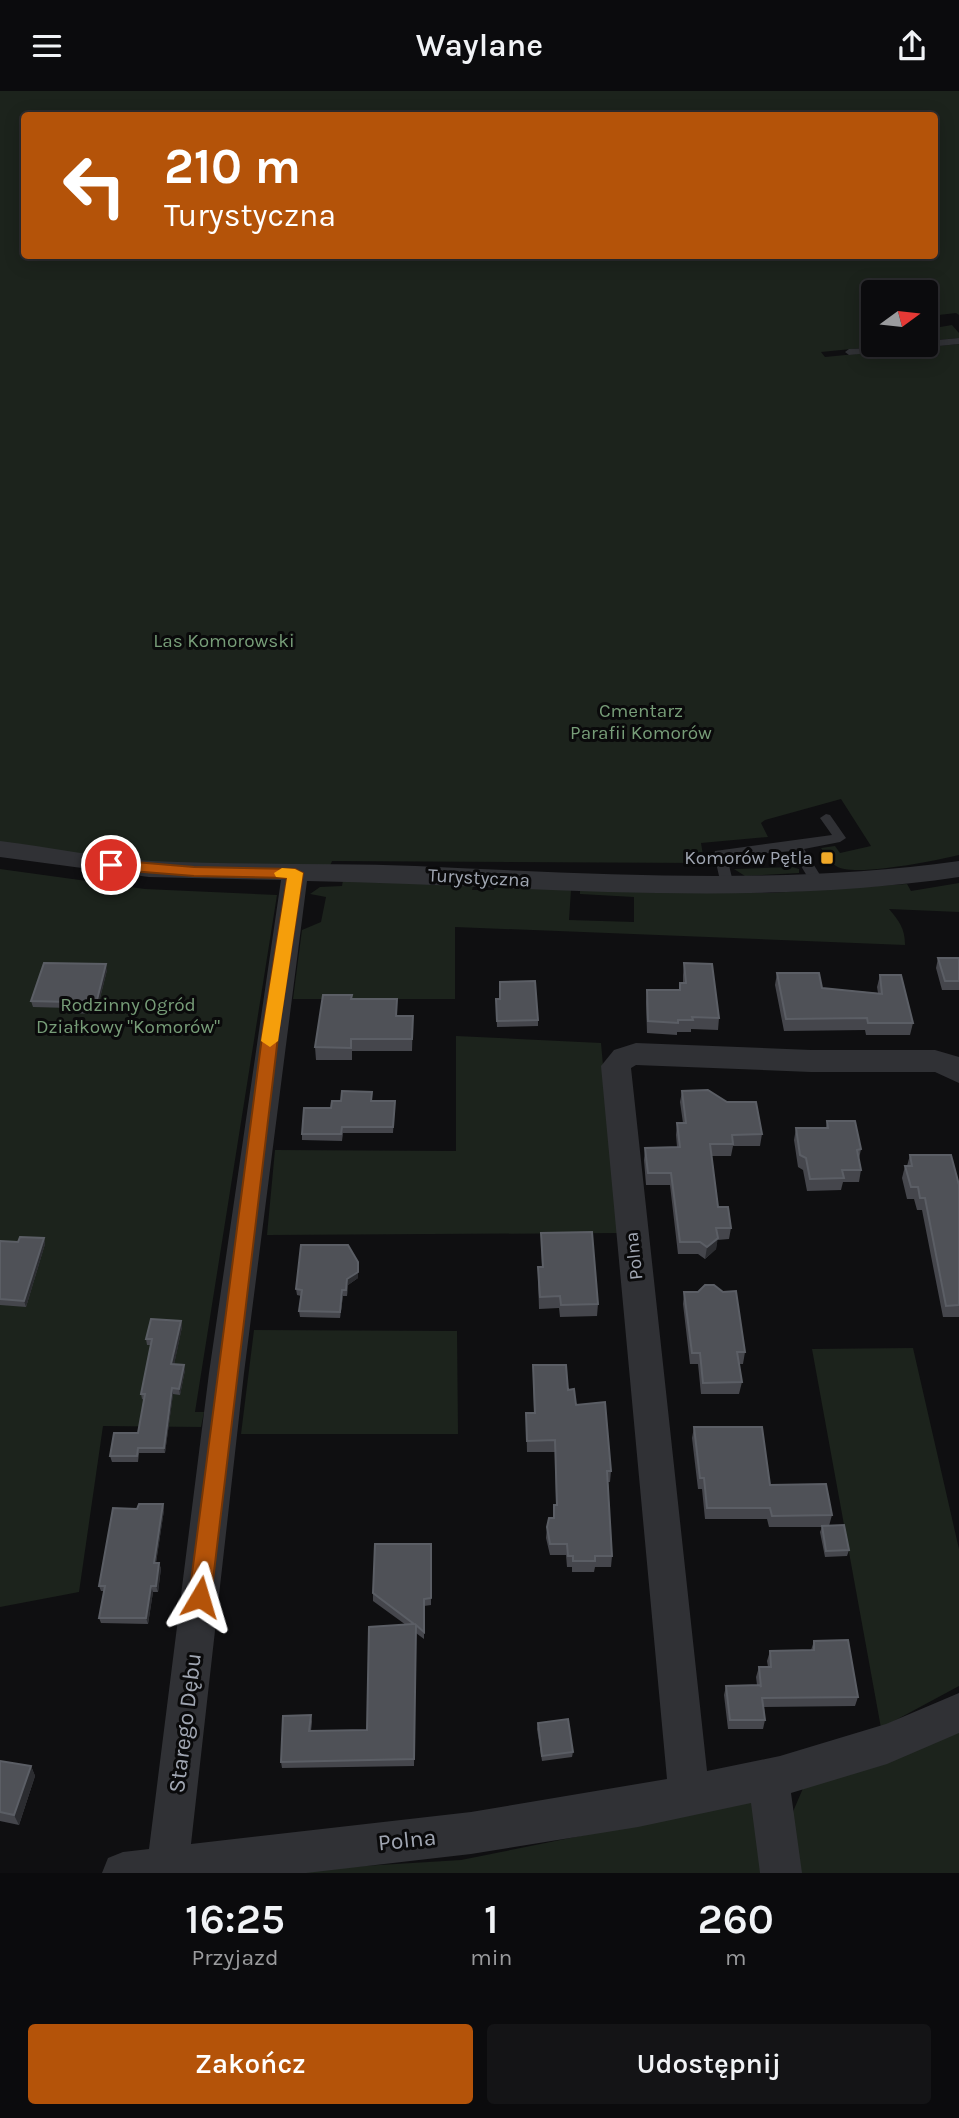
<!DOCTYPE html>
<html lang="pl">
<meta charset="utf-8">
<style>
:root{--surface:#0b0b0d;--page:#141416;--text:#f1f3f6;--muted:#9a9b9d;--line:#2b2b2e;--accent:#b45309}
body{margin:0;font-family:Karla,sans-serif;background:var(--page);color:var(--text);height:100vh;display:flex;flex-direction:column;font-size:26px;white-space:nowrap}
*{box-sizing:border-box;margin:0}
p{font-size:23px;color:var(--muted)}
.icon{flex:none;width:38px;height:38px;fill:none;stroke:currentColor;stroke-width:2;stroke-linecap:round;stroke-linejoin:round}
.map{position:relative;height:1782px;overflow:hidden}
.panel{display:flex;flex-direction:column;background:var(--surface);flex:1}
.panel>*{flex:none}
.hud{position:absolute;left:21px;top:21px;width:917px;height:147px;border-radius:7px;box-shadow:0 4px 18px #0003,0 0 0 2px var(--line);background:#b45309;color:#fff;overflow:hidden}
.needle{width:46px;rotate:75deg}
.tools{position:absolute;left:861px;top:189px;display:grid;gap:14px}
.tools a{display:grid;place-items:center;width:77px;height:77px;border-radius:7px;background:var(--surface);box-shadow:0 4px 18px #0003,0 0 0 2px var(--line);font-size:35px}
.pin{position:absolute;display:grid;place-items:center;width:60px;height:60px;color:#fff;margin:-30px;border:4px solid #fff;border-radius:50%;box-shadow:0 2px 7px #0007}
.me{position:absolute;width:77px;margin:-38px;rotate:7deg;stroke-linejoin:round;filter:drop-shadow(0 0 5px #0008)}
.turn{display:flex;align-items:center;gap:24px;height:147px;padding:0 28px;font-size:32px}
.turn .icon{width:91px;height:91px;stroke-width:2.5}
.turn b{display:block;font-size:49px;line-height:60px}
.eta{display:flex;justify-content:space-evenly;align-items:center;height:119px;text-align:center}
.eta b{font-size:42px;font-weight:600;line-height:49px}
.cta{display:flex;gap:14px;margin-top:auto;padding:14px 28px}
.cta a{flex:1;height:80px;border-radius:7px;background:var(--accent);color:#fff;font-size:28px;font-weight:600;line-height:80px;text-align:center}
.cta a+a{background:var(--page);color:var(--text)}
header{display:flex;justify-content:space-between;align-items:center;height:91px;padding:0 28px;background:var(--surface);font-size:32px;font-weight:600}
.map>svg:first-child{display:block}
</style>
<header><svg class="icon" aria-label="menu" viewBox="0 0 24 24"><path d="M4 6h16M4 12h16M4 18h16"/></svg>Waylane<svg class="icon" aria-label="share" viewBox="0 0 24 24"><path d="M12 15V3M7 8l5-5 5 5M5 13v7h14v-7"/></svg></header>
<div class="map">
<svg width="959" height="1782" viewBox="0 0 959 1782">
<rect width="100%" height="100%" fill="#0f0f11"/>
<!-- green -->
<path fill="#1c231c" fill-rule="evenodd" d="M0,0H959V224L956,222L930,225L940,236L952,234L959,242V247L926,250V201H873V233L860,236L873,249V254H892L821,261L825,266L959,253V764C938,769 852,787 836,775C832,773 830,766 827,761H824L821,757L835,755L840,762L871,755L841,708L765,729L761,732L768,746L701,752L704,770L702,772L332,770L330,775L151,772L0,752ZM24,24H934V164H24Z
M792,776L799,778V782L745,785L734,778Z
M0,778L145,798L277,804L195,1321H204L201,1336L103,1335L79,1501L0,1516Z
M343,789L474,792L472,799H494L495,793L571,799L569,829L634,831V806L580,803V799L770,802L907,793L911,800L959,792V821L889,818C899,830 905,837 905,854L455,836V908H293L302,839L321,831L326,806L310,803L320,796L342,795Z
M456,945L601,952L618,1142L267,1144L275,1059L456,1060Z
M254,1239L457,1240L458,1343H241Z
M913,1257L959,1458V1595L881,1637L812,1258Z
M959,1639V1782H795L789,1730L804,1695Z
M759,1709L766,1782H250L461,1769Z"/>
<g fill="none" stroke-linecap="round" stroke-linejoin="round">
<!-- lane -->
<path fill="#303135" fill-rule="evenodd" d="M959,247V253L849,264L845,261L849,258L926,254V250Z
M826,723L830,724L846,747L840,751L804,758L825,792L823,795H813L792,760L727,766L734,795L727,799L722,798L714,763L715,760L832,744L820,727Z"/>
<!-- street -->
<path fill="#303135" fill-rule="evenodd" d="M0,750C50,756 101,767 152,770C240,774 328,772 416,775C597,783 779,795 959,770V786C743,818 524,794 307,790L244,1282L191,1753L471,1721L667,1688L601,975L614,959L636,952L811,959H935L959,966V992L935,981H811L636,974L631,977L707,1680L780,1665L886,1633L959,1602V1642L887,1673L791,1702L802,1782H760L751,1712L638,1736L471,1763L306,1782H102L108,1767L123,1761L149,1758L209,1282L281,789L149,786L0,766Z"/>
</g>
<!-- wall -->
<path fill="#45464c" d="M938,867H959V899H942L936,877Z
M684,872L719,927L718,939L691,938V941H677V944L647,942L646,911L647,899H679L680,892H683V884Z
M107,879L96,923L70,922L69,917L33,916L31,910Z
M777,882L822,897L878,902L877,896L880,884L913,932L910,944H866L865,939L784,940L775,894Z
M352,908H397V925H413L412,960H352V969H316L315,956Z
M496,908L538,929V935L497,936Z
M682,1000L762,1043L760,1055H733L731,1065H712L718,1116L731,1137L729,1148L717,1149L716,1158L705,1168L698,1163H678L670,1094H646L644,1069L645,1057L677,1056L676,1044L677,1032H683L680,1011Z
M372,1007V1010H395L393,1042H343L342,1050L302,1049V1043L341,1010Z
M827,1030L861,1058L859,1068L861,1079L859,1091H843L841,1099L807,1100L803,1079L798,1076L794,1049L796,1037H826Z
M910,1064L959,1094V1226H943L922,1119H917L914,1108H907L902,1087L905,1075H907Z
M541,1142L598,1213L597,1225L560,1226L559,1217L539,1218L538,1188V1176H542Z
M44,1147L45,1153L26,1216L0,1214V1150L18,1151Z
M358,1187L348,1194L347,1205H343L340,1227L300,1226L299,1220L301,1205L297,1204L296,1198Z
M684,1201H698L745,1261L743,1273H739L742,1291L739,1303H701L698,1273H690L683,1213Z
M181,1230L182,1236L174,1273L185,1279L180,1304L173,1303L165,1362H139L138,1371H112L110,1365L138,1342L144,1309L142,1308L141,1303L151,1254H147L146,1248Z
M533,1274L568,1299L611,1380L610,1391H608L612,1465L611,1476H595L594,1481H572V1476H567L566,1464H550L546,1447L547,1436L553,1427L554,1414H556L555,1361H527L526,1322H534Z
M694,1336L770,1394L832,1424L829,1435L849,1459L847,1465L825,1466L820,1441L822,1436H769L767,1428H705L702,1398H698L692,1347Z
M163,1413L164,1419L156,1472L161,1477L158,1501H153L148,1533L101,1532L99,1527L104,1500H101L99,1495L137,1418Z
M431,1453V1514L424,1515V1548L416,1542L414,1675L282,1677L281,1671L311,1624L312,1631L311,1640L367,1639L406,1534L373,1510V1502Z
M814,1550L858,1606L855,1615L764,1616L765,1629L763,1638H728L724,1604L726,1595L757,1594L756,1586L759,1576H768L767,1570L770,1560L811,1559Z
M538,1632L573,1661L572,1666L542,1670L537,1638Z
M0,1670L31,1675L35,1685L19,1734L0,1730Z"/>
<!-- shaded-wall -->
<path fill="#2b2c30" d="M106,873L107,879L96,923L95,917Z
M44,1147L45,1153L26,1216L24,1210Z
M718,1147L716,1158L705,1168L707,1156Z
M358,1171V1187L348,1194L347,1205V1188Z
M342,1199L343,1205L340,1227V1221Z
M181,1230L182,1236L173,1279L171,1273Z
M184,1274L185,1279L180,1304L179,1298Z
M172,1297L173,1303L165,1362L164,1357Z
M163,1413L164,1419L155,1477L154,1472Z
M159,1472L161,1477L158,1501L156,1495Z
M151,1495L153,1501L148,1533L146,1527Z
M31,1675L35,1685L19,1734L14,1724Z"/>
<!-- building -->
<path fill="#4f5157" stroke="#5b5e65" stroke-width="2" d="M938,867H959V890H945Z
M44,872L106,873L95,917L69,916L70,911L31,910Z
M684,872L712,873L719,927L692,926L693,929H678V932L648,930L647,899H680V892H686Z
M777,882H819L822,897L882,903L880,884H901L913,932H868L867,927L786,928Z
M535,890L538,929L497,930L496,908H500V891Z
M323,904H352L351,908H397L396,925H413L412,948H351V957L315,956Z
M708,999L727,1011H756L762,1043L732,1044L733,1053H710L718,1116H728L731,1137H716L718,1147L707,1156L700,1151H680L671,1082H648L645,1057L680,1056L677,1032H686L682,1000Z
M342,1000L372,1001L371,1010H395L393,1036H342L341,1043H302L304,1017H331L332,1010H341Z
M827,1030H855L861,1058L857,1059L861,1079H842L844,1087L810,1088L806,1067L800,1064L796,1037H828Z
M910,1064H951L959,1094V1214L946,1215L925,1107H920L918,1096H911L905,1075H912Z
M592,1141L598,1213L561,1214L560,1205L540,1206L538,1176H543L541,1142Z
M20,1146L44,1147L24,1210L0,1208V1150L18,1151Z
M301,1154H348L358,1171V1181L347,1188L346,1199H342L340,1221L299,1220L302,1199L296,1198Z
M705,1194H714L723,1201L736,1200L745,1261H737L742,1291L703,1292L700,1262H692L684,1201H698Z
M151,1228L181,1230L171,1273L184,1274L179,1298L172,1297L164,1357H138L137,1365H110L114,1342H138L145,1303H141L152,1248H146Z
M533,1274H566L568,1299L574,1298L576,1314L605,1311L611,1380H607L612,1465H595V1470H573V1465H568L567,1453H550L547,1436L549,1427H554V1414H557L555,1349L527,1350L526,1322H535Z
M694,1336H762L770,1394L826,1393L832,1424L772,1425L770,1417H707L704,1387H700Z
M139,1413H163L154,1472H159L156,1495H151L146,1527H99L105,1495H99L113,1417L137,1418Z
M844,1434L849,1459L826,1460L822,1435Z
M375,1453H431V1507L424,1508V1541L416,1534L414,1668L281,1671L283,1625L311,1624L309,1640L367,1639L369,1536L414,1533L373,1502Z
M848,1549L858,1606L762,1607L765,1629H730L726,1595L760,1594L761,1596L759,1576H771L770,1560L814,1559V1550Z
M568,1628L573,1661L542,1665L538,1632Z
M0,1670L31,1675L14,1724L0,1721Z"/>
<!-- route -->
<path fill="#b45309" stroke="#753606" stroke-width="2" d="M111,769L194,776L295,778L303,782L279,938L211,1506L208,1513L200,1516L192,1513L189,1506L263,938L287,787L194,785L106,778L104,774L106,771Z"/>
<!-- slow -->
<path fill="#f59e0b" d="M282,777L295,778L303,782L278,950L270,956L261,950L287,787L276,786L274,782Z"/>
<!-- markers -->
<rect fill="#f0a828" stroke="#0a0a0b" stroke-width="2.5" x="820" y="760" width="14" height="14" rx="3.5"/>
<g text-anchor="middle" dominant-baseline="central" stroke-width="6" stroke-linejoin="round" paint-order="stroke">
<!-- park labels -->
<g font-size="19" fill="#779d78" stroke="#0a0a0b">
<text x="224" y="550">Las Komorowski</text>
<text x="641" y="620">Cmentarz<tspan x="641" dy="22">Parafii Komorów</tspan></text>
<text x="128" y="914">Rodzinny Ogród<tspan x="128" dy="22">Działkowy "Komorów"</tspan></text>
</g>
<!-- poi labels -->
<g font-size="19" fill="#a0a6b2" stroke="#0a0a0b" text-anchor="end">
<text x="813" y="767">Komorów Pętla</text>
</g>
<!-- street labels -->
<g font-size="19" fill="#a0a6b2" stroke="#0a0a0b">
<text transform="translate(479 787) rotate(3)">Turystyczna</text>
<text transform="translate(634 1165) rotate(-96)">Polna</text>
</g>
<!-- near-street labels -->
<g font-size="23" fill="#a0a6b2" stroke="#0a0a0b">
<text transform="translate(185 1632) rotate(-83)">Starego Dębu</text>
<text transform="translate(407 1749) rotate(-6)">Polna</text>
</g>
</g>
</svg>
<div class="tools">
<a><svg class="needle" viewBox="-14 -14 28 28"><path d="M0-13l5 13h-10z" fill="#e53935"/><path d="M0 13l5-13h-10z" fill="#9a9b9d"/></svg></a>
</div>
<div class="pin" style="left:111px;top:774px;background:#d93025"><svg class="icon" aria-label="arrive" viewBox="0 0 24 24"><path d="M6 21V4h12l-3 4 3 4H6"/></svg></div>
<svg class="me" style="left:200px;top:1506px" viewBox="-20 -20 40 40"><path d="M0-17L14 15 0 8-14 15z" fill="#b45309" stroke="#fff" stroke-width="4"/></svg>
<div class="hud">
<div class="turn"><svg class="icon" aria-label="left" viewBox="0 0 24 24"><path d="M17 20v-9H6M10 6l-5 5 5 5"/></svg><div><b>210 m</b>Turystyczna</div></div>
</div>
</div>
<section class="panel">
<div class="eta">
<div><b>16:25</b><p>Przyjazd</p></div>
<div><b>1</b><p>min</p></div>
<div><b>260</b><p>m</p></div>
</div>
<div class="cta"><a>Zakończ</a><a>Udostępnij</a></div>
</section>
